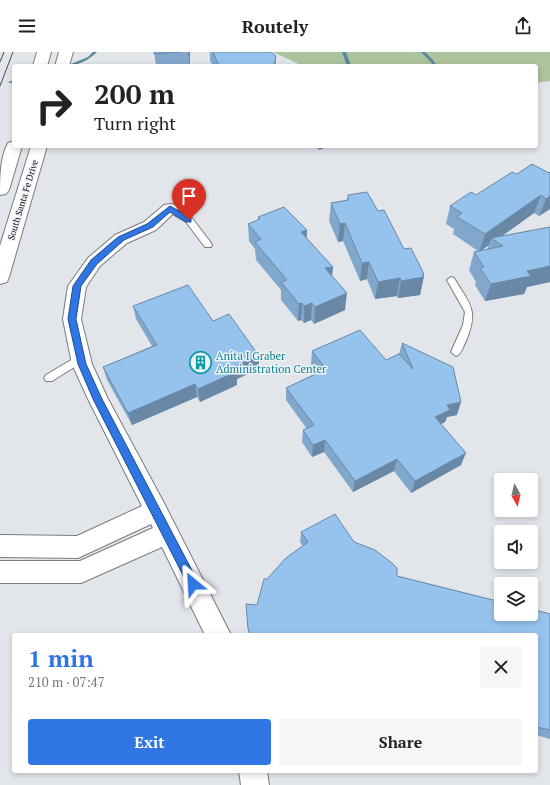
<!DOCTYPE html>
<meta charset="utf-8">
<style>
:root{--surface:#fff;--page:#f6f6f6;--text:#222;--muted:#767676;--accent:#3076e3}
body{margin:0;font-family:"PT Serif",serif;background:var(--page);color:var(--text);height:100vh;display:flex;flex-direction:column;font-size:15px;white-space:nowrap}
*{box-sizing:border-box;margin:0}
p{font-size:13px;color:var(--muted)}
.icon{flex:none;width:22px;height:22px;fill:none;stroke:currentColor;stroke-width:2;stroke-linecap:round;stroke-linejoin:round}
.map{position:relative;flex:1;overflow:hidden}
.panel{position:absolute;left:12px;top:581px;width:526px;height:140px;display:flex;flex-direction:column;background:var(--surface);border-radius:4px;box-shadow:0 2px 6px #0003}
.panel>*{flex:none}
.hud{position:absolute;left:12px;top:12px;width:526px;height:84px;border-radius:4px;box-shadow:0 2px 6px #0003;background:#fff;color:var(--text);overflow:hidden}
.needle{width:26px;rotate:172deg}
.tools{position:absolute;left:494px;top:421px;display:grid;gap:8px}
.tools a{display:grid;place-items:center;width:44px;height:44px;border-radius:4px;background:var(--surface);box-shadow:0 2px 6px #0003;font-size:20px}
.pin{position:absolute;display:grid;place-items:center;width:34px;height:34px;color:#fff;margin:-41px -17px;border-radius:50% 50% 50% 0;rotate:-45deg;box-shadow:0 0 4px #0007}
.pin .icon{rotate:45deg}
.me{position:absolute;width:44px;margin:-22px;rotate:333deg;stroke-linejoin:round;filter:drop-shadow(0 0 3px #0008)}
.turn{display:flex;align-items:center;gap:14px;height:84px;padding:0 16px;font-size:18px}
.turn .icon{width:52px;height:52px;stroke-width:2.5}
.turn b{display:block;font-size:28px;line-height:34px}
.round{display:grid;place-items:center;flex:none;width:42px;height:42px;border-radius:4px;background:var(--page)}
.headline{display:flex;align-items:center;justify-content:space-between;height:68px;padding:0 16px}
h1{font-size:24px;font-weight:800;line-height:30px;color:var(--accent)}
.action{display:flex;gap:8px;margin-top:auto;padding:8px 16px}
.action a{flex:1;height:46px;border-radius:4px;background:var(--accent);color:#fff;font-size:16px;font-weight:800;line-height:46px;text-align:center}
.action a+a{background:var(--page);color:var(--text)}
header{display:flex;justify-content:space-between;align-items:center;height:52px;padding:0 16px;background:var(--surface);font-size:18px;font-weight:800}
.map>svg:first-child{display:block}
</style>
<header><svg class="icon" aria-label="menu" viewBox="0 0 24 24"><path d="M4 6h16M4 12h16M4 18h16"/></svg>Routely<svg class="icon" aria-label="share" viewBox="0 0 24 24"><path d="M12 15V3M7 8l5-5 5 5M5 13v7h14v-7"/></svg></header>
<div class="map">
<svg width="550" height="733" viewBox="0 0 550 733">
<rect width="100%" height="100%" fill="#e2e6eb"/>
<!-- green -->
<path fill="#adc39d" d="M273,0H550V29L536,31V14H303Z"/>
<g fill="none" stroke-linecap="round" stroke-linejoin="round">
<!-- stream -->
<path fill="#58899a" fill-rule="evenodd" d="M93,0H97C89,8 77,14 66,14L88,5Z
M342,0H346L351,14H347Z
M421,0H425L433,8L437,14H433L431,10Z
M14,28V30L10,31L8,30Z"/>
<defs>
<path id="service" d="M170,154L192,166L211,191L212,193L211,195H205L186,170L167,159L166,157Z
M451,225L454,226C470,253 479,257 466,289C463,294 462,302 456,304L451,300L463,273L465,260L447,228Z
M81,302L84,303L86,306L84,309L52,329H46L44,326L46,323Z"/>
<path id="minor" d="M170,152L176,153L178,157L156,178L127,191L100,214L86,235L81,267L92,312L107,345L164,451L231,583H205L162,495L81,531H0V509H80L153,476L151,472L78,506L0,505V483L77,484L142,454L88,347L72,312L63,267L68,234L88,206L115,183L144,170L164,153Z
M239,719H267L269,733H241Z"/>
<path id="trunk" d="M37,0H51L47,14H33Z
M59,0H73L69,14H55Z
M14,89V94H22L9,138L6,142L0,143C0,126 0,106 8,91Z
M31,94H47L9,225L7,230L0,232V194Z"/>
</defs>
<!-- service casing -->
<use href="#service" stroke="#787c80" stroke-width="2"/>
<!-- minor casing -->
<use href="#minor" stroke="#787c80" stroke-width="2"/>
<!-- trunk casing -->
<use href="#trunk" stroke="#787c80" stroke-width="2"/>
<!-- service -->
<use href="#service" fill="#fff" fill-rule="evenodd"/>
<!-- minor -->
<use href="#minor" fill="#fff" fill-rule="evenodd"/>
<!-- trunk -->
<use href="#trunk" fill="#fff" fill-rule="evenodd"/>
<!-- tram -->
<path stroke="#484b4d" stroke-width="1" d="M0,10L4,0
M0,34L13,0"/>
</g>
<!-- wall -->
<path fill="#81a8cc" fill-rule="evenodd" d="M154,0H190V14H156Z
M210,0H271L276,4V14H213L210,9Z
M315,94H329L319,98Z
M532,112L550,157L539,164L534,161L502,184L550,175V230L527,235L524,242L485,249L475,233L476,230L469,218L474,200L478,199L453,182L454,177L446,172L450,154L476,143L517,122ZM489,193L487,197L481,199Z
M348,143L378,159L404,197L424,225L420,243L398,246L397,244L375,247L367,227L360,229L343,189L338,190L329,169L331,151L347,148Z
M258,165L307,178V187L333,215L332,224L345,258L314,272L311,268L304,271L301,268L298,269L281,248V238L256,208L255,197L249,189L248,172L258,168Z
M133,254L213,269L259,304V317L237,327V333L200,350L197,345L132,373L107,328L103,315L152,294L136,267Z
M402,291L457,363L447,365L445,370L441,372L461,413L411,441L394,419L353,440L324,400L312,405L302,390L303,378L307,377L286,348V336L318,321L311,312L312,299L386,308L399,302Z
M301,480L354,490L397,524L550,562V687L536,683V583H249L246,552L257,553L267,527L303,494L300,490Z"/>
<!-- shaded-wall -->
<path fill="#6988a6" d="M188,0H190V14Z
M320,94H329L319,98Z
M541,143L534,161L495,189L491,186L489,193L479,200L485,182Z
M550,144V157L539,164L546,147Z
M345,171L343,189L338,190L340,172Z
M307,178L306,195L301,180Z
M369,210L367,227L360,229L362,211Z
M550,214V230L527,235L524,242L485,249L491,232L527,219Z
M333,215L331,233L325,216Z
M424,222L420,243L398,246L401,229Z
M400,226L397,244L375,247L378,230Z
M347,241L345,258L314,272L315,255Z
M302,251L301,268L298,269L299,252Z
M312,251L311,268L304,271V254Z
M259,304V317L237,327V333L200,350L198,337L233,315Z
M195,332L197,345L132,373L128,361Z
M461,350L457,363L447,365L445,370L431,378L435,365L447,353Z
M325,388L324,400L312,405L313,393Z
M466,401L461,413L411,441L415,429Z
M397,407L394,419L353,440L355,429Z"/>
<!-- building -->
<path fill="#96c3ed" stroke="#6988a6" d="M154,0H181L154,2Z
M213,0H271L276,4L274,14H219Z
M532,112L549,121L550,120V144L546,147L541,143L485,182L457,165L462,161L450,154L471,140L476,143L512,120L517,122Z
M367,140L378,159L384,158L404,197L411,196L424,222L422,223L424,225L401,229L400,226L378,230L369,210L362,211L345,171L340,172L331,151L348,148V143Z
M284,155L307,178L301,180L333,215L325,216L347,241L315,255L312,251L304,254L302,251L299,252L281,230L287,228L255,190L261,187L248,172L260,167L258,165Z
M550,175V214L527,219L531,224L491,232L480,216L484,215L474,200L503,194L491,186Z
M188,233L213,269L229,262L259,304L233,315L236,320L198,337L195,332L128,361L103,315L157,293L133,254Z
M360,278L386,308L399,302L413,317L402,291L453,315L461,350L447,353L450,358L435,365L466,401L415,429L397,407L355,429L325,388L313,393L303,378L314,373L286,336L326,317L312,299Z
M335,462L354,490L375,498L392,511L397,516V524L501,550V562H531V557L550,562V678L536,675V583H250L248,577L246,552L257,553L264,527H267L286,506L308,490L301,480Z"/>
<!-- route -->
<path fill="#3076e3" stroke="#1f4d94" d="M170,154L191,166V170H186L170,160L153,175L124,188L97,212L81,234L76,267L86,312L102,347L197,528L198,532L197,535L193,537L189,535L93,347L78,312L68,267L73,234L91,208L118,185L147,172Z"/>
<!-- icons -->
<defs>
<symbol id="building-ring" viewBox="-11 -11 22 22"><circle r="9.5" fill="#eff3f8" stroke="#0f9aa8" stroke-width="1.5"/><path d="M-4-6H4V6H1V3H-1V6H-4ZM-2.5-4.3h1.7v1.8h-1.7ZM.8-4.3h1.7v1.8H.8ZM-2.5-1h1.7V.8h-1.7ZM.8-1h1.7V.8H.8Z" fill="#0f9aa8"/></symbol>
</defs>
<g fill-rule="evenodd">
<use href="#building-ring" x="188" y="298" width="25" height="25"/>
</g>
<g text-anchor="middle" dominant-baseline="central" stroke-width="3" stroke-linejoin="round" paint-order="stroke">
<!-- far-street labels -->
<g font-size="9" fill="#0f1112" stroke="#eff3f8">
<text transform="translate(23 148) rotate(-73)">South Santa Fe Drive</text>
</g>
<!-- culture labels -->
<g font-size="11" fill="#0d838f" stroke="#eff3f8" text-anchor="start">
<text x="216" y="304">Anita I Graber<tspan x="216" dy="13">Administration Center</tspan></text>
</g>
</g>
</svg>
<div class="tools">
<a><svg class="needle" viewBox="-14 -14 28 28"><path d="M0-13l5 13h-10z" fill="#e53935"/><path d="M0 13l5-13h-10z" fill="#767676"/></svg></a>
<a><svg class="icon" aria-label="sound" viewBox="0 0 24 24"><path d="M4 9h4l5-4v14l-5-4H4zM17 9q2 3 0 6"/></svg></a>
<a><svg class="icon" aria-label="layers" viewBox="0 0 24 24"><path d="M12 4l9 5-9 5-9-5zM3 14l9 5 9-5"/></svg></a>
</div>
<div class="pin" style="left:189px;top:168px;background:#d93025"><svg class="icon" aria-label="arrive" viewBox="0 0 24 24"><path d="M6 21V4h12l-3 4 3 4H6"/></svg></div>
<svg class="me" style="left:193px;top:532px" viewBox="-20 -20 40 40"><path d="M0-17L14 15 0 8-14 15z" fill="#3076e3" stroke="#fff" stroke-width="4"/></svg>
<div class="hud">
<div class="turn"><svg class="icon" aria-label="right" viewBox="0 0 24 24"><path d="M7 20v-9h11M14 6l5 5-5 5"/></svg><div><b>200 m</b>Turn right</div></div>
</div>
<section class="panel">
<div class="headline"><div><h1>1 min</h1><p>210 m · 07:47</p></div><a class="round"><svg class="icon" aria-label="close" viewBox="0 0 24 24"><path d="M6 6l12 12M18 6L6 18"/></svg></a></div>
<div class="action"><a>Exit</a><a>Share</a></div>
</section>
</div>
